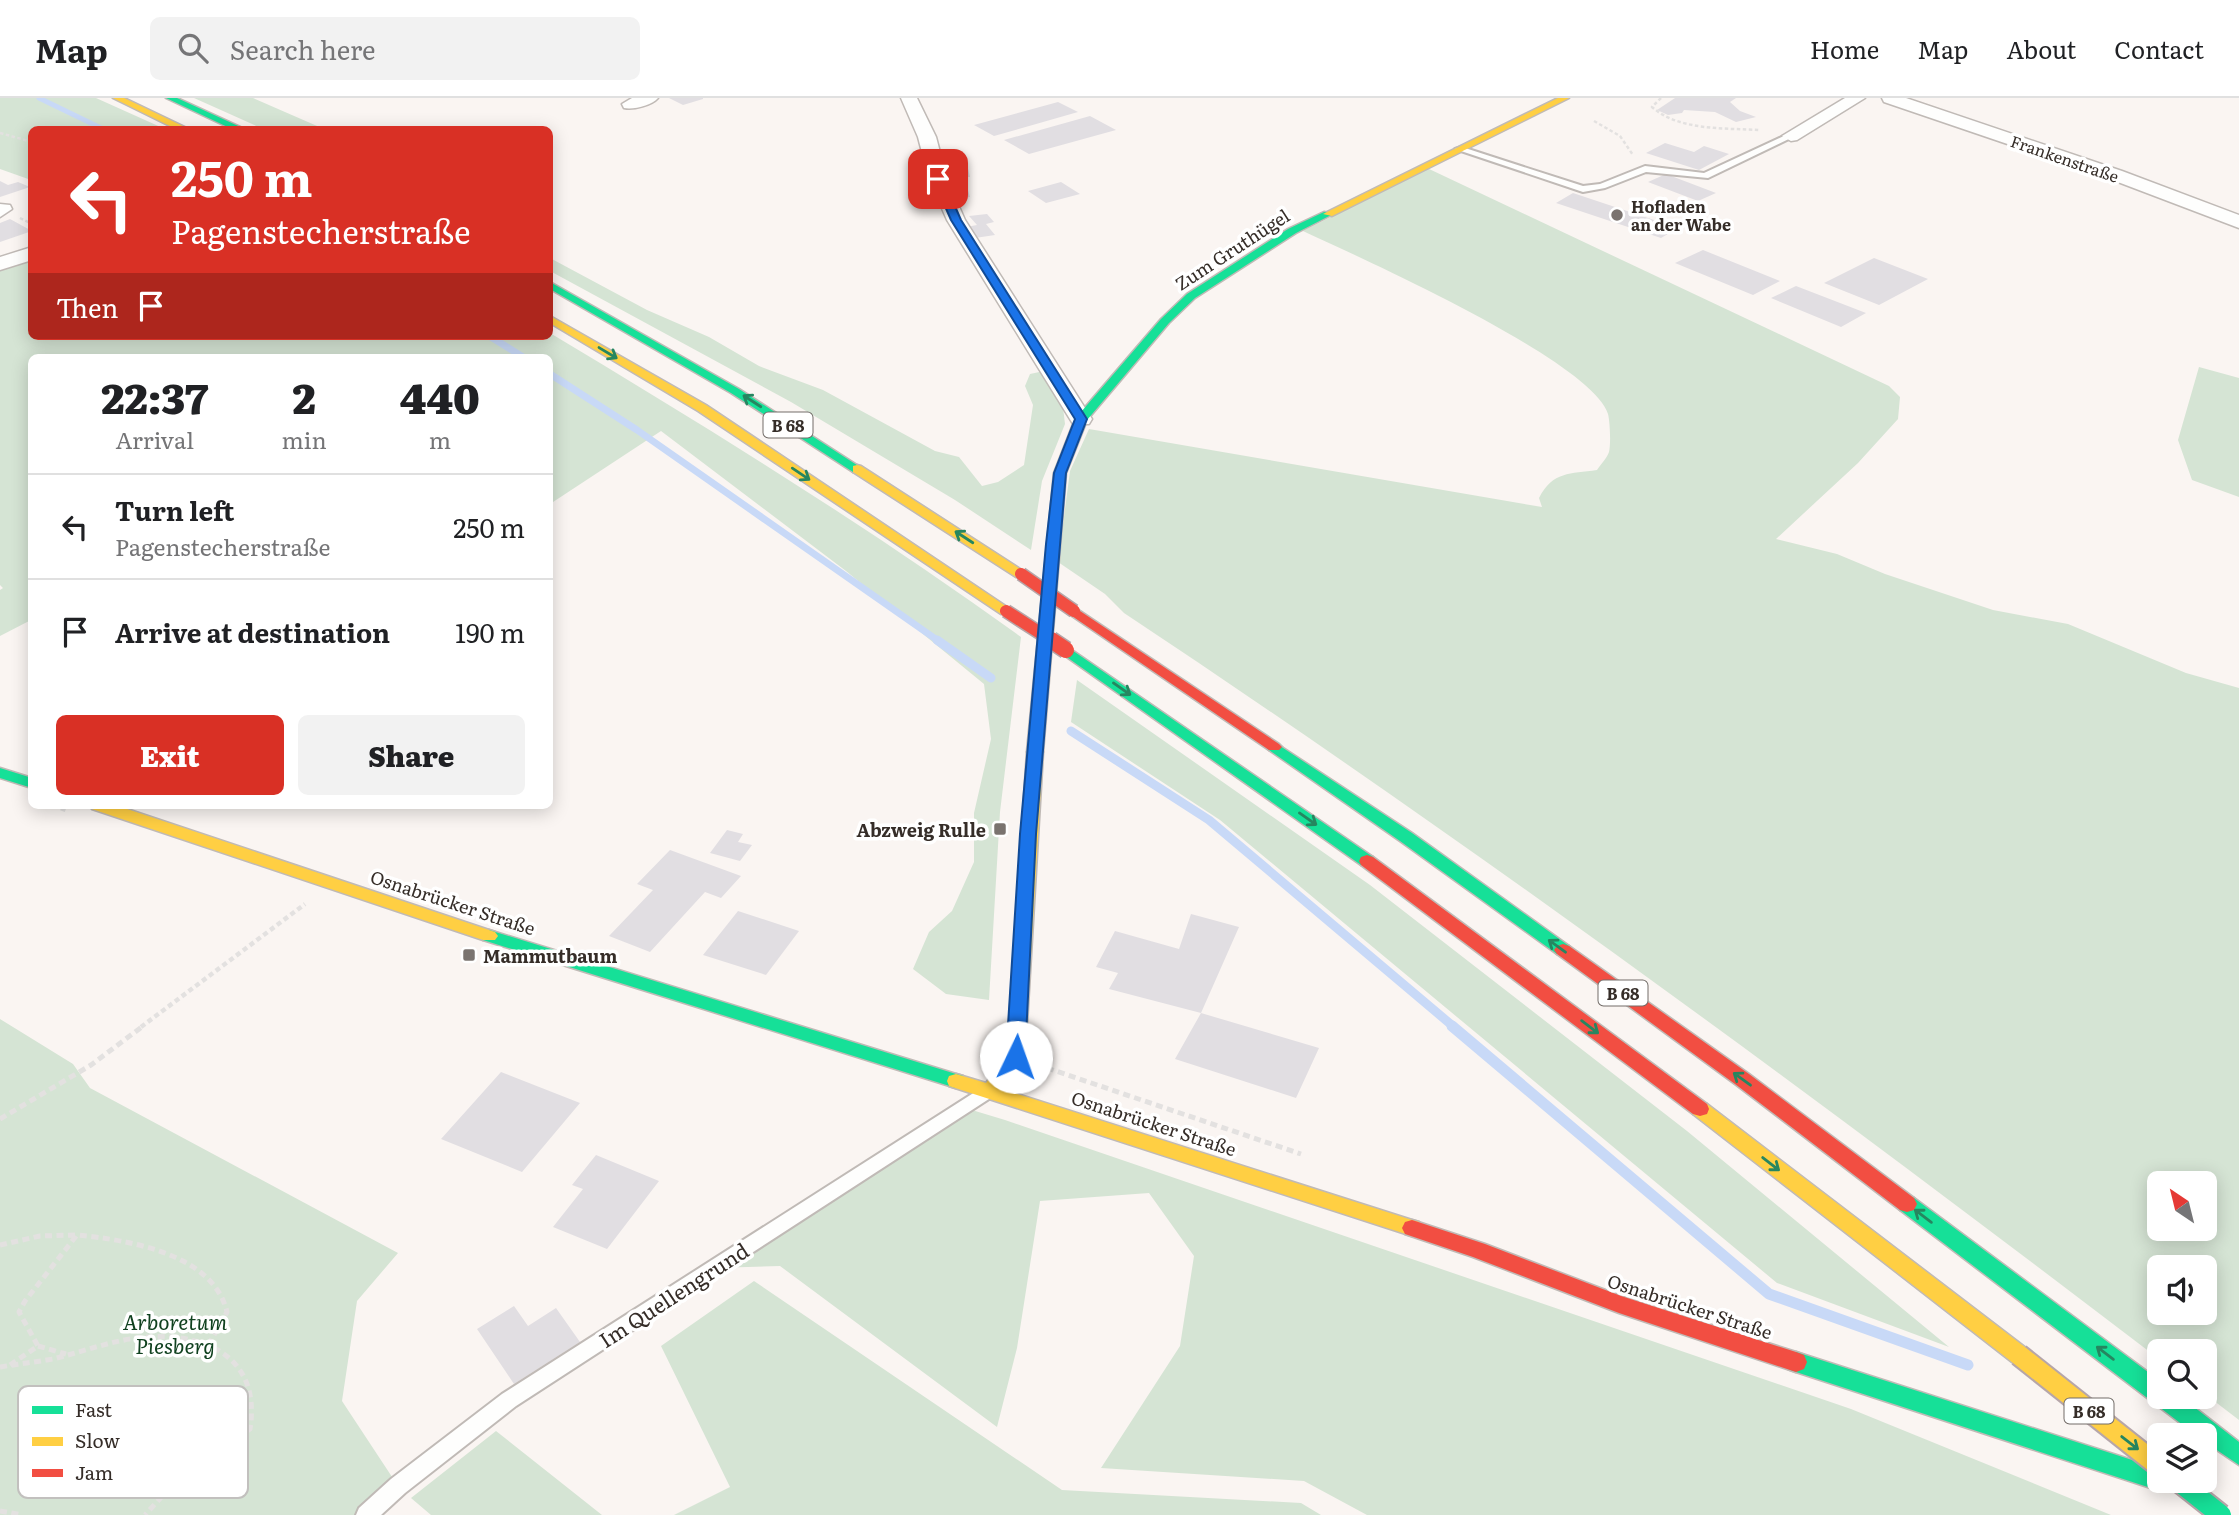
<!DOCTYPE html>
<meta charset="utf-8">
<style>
:root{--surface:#fff;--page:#f2f2f2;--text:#202124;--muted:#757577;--line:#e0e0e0;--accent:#d93025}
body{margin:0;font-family:Literata,serif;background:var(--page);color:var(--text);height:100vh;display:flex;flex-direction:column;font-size:26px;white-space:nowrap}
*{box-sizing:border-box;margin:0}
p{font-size:23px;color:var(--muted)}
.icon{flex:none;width:38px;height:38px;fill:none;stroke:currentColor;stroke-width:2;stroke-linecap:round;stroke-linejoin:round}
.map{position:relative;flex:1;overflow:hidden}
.details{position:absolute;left:28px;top:256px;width:525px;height:455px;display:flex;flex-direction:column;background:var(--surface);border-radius:10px;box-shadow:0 4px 18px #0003}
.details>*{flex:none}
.top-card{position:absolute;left:28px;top:28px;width:525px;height:214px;border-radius:10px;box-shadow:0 4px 18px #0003;background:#d93025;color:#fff;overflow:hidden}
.needle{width:46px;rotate:325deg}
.controls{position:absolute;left:2147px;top:1073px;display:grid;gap:14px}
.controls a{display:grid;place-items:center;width:70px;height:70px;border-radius:10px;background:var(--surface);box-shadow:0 4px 18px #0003;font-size:35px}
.pin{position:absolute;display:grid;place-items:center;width:60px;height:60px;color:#fff;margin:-30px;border-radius:14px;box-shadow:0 4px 10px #0006}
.me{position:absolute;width:77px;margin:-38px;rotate:3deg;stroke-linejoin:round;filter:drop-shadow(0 0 5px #0008)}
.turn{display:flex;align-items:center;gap:24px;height:147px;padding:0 28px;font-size:32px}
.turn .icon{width:91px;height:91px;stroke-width:2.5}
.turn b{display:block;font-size:49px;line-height:60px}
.then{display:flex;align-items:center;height:66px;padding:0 28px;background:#0003;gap:14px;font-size:26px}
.eta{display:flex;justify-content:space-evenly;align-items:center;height:119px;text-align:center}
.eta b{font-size:42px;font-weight:800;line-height:49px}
.primary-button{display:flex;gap:14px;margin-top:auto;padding:14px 28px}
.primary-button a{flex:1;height:80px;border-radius:10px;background:var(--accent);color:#fff;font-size:28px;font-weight:800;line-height:80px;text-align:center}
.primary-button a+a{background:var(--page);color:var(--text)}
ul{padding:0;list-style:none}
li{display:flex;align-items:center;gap:21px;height:105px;padding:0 28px;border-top:2px solid var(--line)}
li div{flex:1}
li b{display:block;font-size:26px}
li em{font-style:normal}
header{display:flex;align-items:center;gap:42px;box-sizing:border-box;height:98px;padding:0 35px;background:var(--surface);border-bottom:2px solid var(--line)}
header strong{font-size:33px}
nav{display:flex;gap:38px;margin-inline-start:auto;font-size:24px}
.search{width:490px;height:63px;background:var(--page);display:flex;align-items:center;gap:18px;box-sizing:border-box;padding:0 24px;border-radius:10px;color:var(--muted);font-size:26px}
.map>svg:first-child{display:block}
</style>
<header>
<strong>Map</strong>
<div class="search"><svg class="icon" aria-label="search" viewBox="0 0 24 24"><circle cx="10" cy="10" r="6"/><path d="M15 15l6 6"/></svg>Search here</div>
<nav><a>Home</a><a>Map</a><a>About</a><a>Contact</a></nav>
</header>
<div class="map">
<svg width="2239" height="1417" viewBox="0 0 2239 1417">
<rect width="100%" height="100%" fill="#faf5f2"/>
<!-- green -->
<path fill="#d5e4d4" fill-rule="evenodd" d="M0,0H96L165,31L32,32L31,82L0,71Z
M194,0H253L324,31H263Z
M1427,70L1889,288L1900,299L1898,321L1858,365L1776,441L1837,456L1885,476L1993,512L2068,526L2186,575L2239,590V1322L2205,1296V1253H2160L2159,1261C1821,1003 1478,750 1124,515L1105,496L1058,464L1070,373L1089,331L1542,409L1539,400C1553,373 1570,376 1597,372C1601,366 1607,360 1609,354C1611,346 1610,324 1608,316C1592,263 1359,159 1303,133ZM2160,1085H2205V1130H2160ZM2160,1169H2205V1214H2160Z
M31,158L32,238H550V235C710,331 869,429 1021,539L1000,714L989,902L946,896L913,871L929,834L952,813L974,764V715L991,641L984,586L846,473L661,333L550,406V259H32L31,522L0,538V492L3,490L0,487V170Z
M550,160L647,212L709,239L759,268L823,292L935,353L959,359L982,388L998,384L1024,367L1033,307L1025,288L1030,276L1044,273L1062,301L1065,326L1042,383L1031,452L955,402L791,304L550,173Z
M2199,269L2239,280V399L2192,382L2178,342Z
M1077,582L1370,787L1687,1033L1949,1249L1777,1185L1220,722L1071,624Z
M0,921L73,966L90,990L398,1155L357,1203L342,1303L398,1388L366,1417H0Z
M962,1009L1005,1022L1851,1311L2111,1417H1367L1304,1383L1101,1370L1180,1248L1194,1158L1149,1095L1040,1103L1017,1250L997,1329L780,1168L714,1170Z
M754,1183L1062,1392L1301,1405L1321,1417H674L730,1389L661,1248Z
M496,1333L602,1417H431L411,1400Z"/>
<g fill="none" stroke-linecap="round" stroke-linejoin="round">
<!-- stream-far3 -->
<path stroke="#c8d9f7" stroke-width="5" d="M39,0L105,32
M490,238L494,240"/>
<!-- stream-far2 -->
<path stroke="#c8d9f7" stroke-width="7" d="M491,239L523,259
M550,276L637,332L940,544"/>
<!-- stream-far1 -->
<path stroke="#c8d9f7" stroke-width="9" d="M937,542L991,580
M1071,633L1209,722L1454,929"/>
<!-- stream -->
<path stroke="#c8d9f7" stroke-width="11" d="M1452,928L1769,1196L1968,1267"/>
</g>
<!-- building -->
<path fill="#e1dee2" d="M669,0H703V1L683,7Z
M1675,0H1736L1730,4L1740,13L1756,19L1736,24L1715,14L1684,12L1682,15L1668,17L1657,12Z
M1058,4L1078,14L994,38L974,27Z
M1090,18L1116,32L1029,56L1004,42Z
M1665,45L1694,54L1704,48L1729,56L1699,72L1646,55Z
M966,62L970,79H964L970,99L951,101L939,64Z
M1666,76L1716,95L1698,103L1648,84Z
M0,83L8,87L18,84L30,89L0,99Z
M1061,84L1080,96L1046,105L1028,93Z
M1573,95L1678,130L1661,140L1556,105Z
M987,116L994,124L986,126L995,137L975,140L966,129L977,127L969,118Z
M10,121L32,133L0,144V125Z
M1703,152L1780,183L1753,197L1675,165Z
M1874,160L1928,181L1879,207L1824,185Z
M1796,188L1866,215L1841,229L1771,200Z
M727,732L743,736L738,744L752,747L740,763L710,755Z
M670,752L741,778L721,800L705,794L650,854L609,838L653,792L637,786Z
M738,813L799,833L766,877L703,857Z
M1191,816L1239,829L1201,915L1109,891L1118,875L1096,869L1115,833L1179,851Z
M1201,915L1319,950L1296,1000L1175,961Z
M501,974L580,1005L522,1074L441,1041Z
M596,1057L659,1083L607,1151L553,1129L583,1091L572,1087Z
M514,1208L528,1228L556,1210L580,1244L514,1286L477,1231Z"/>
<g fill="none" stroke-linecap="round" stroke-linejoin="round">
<defs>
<path id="lane" d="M1788,36L1795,38L1708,80L1646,74L1605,90L1583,94L1455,51L1462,49L1583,88L1600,86L1645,68L1704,75Z
M986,987L992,989L994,994L992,999L516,1308L405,1395L381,1417H356L359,1410L391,1381L502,1296Z"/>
<path id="street" d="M632,0H658C652,7 634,12 624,10L622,6Z
M901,0H917L936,39L947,81L965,122L1092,321L1089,326H1073L947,122L929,81L918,39Z
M1845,0H1865L1797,42L1791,43L1782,38Z
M1882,0H1906L2122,73L2239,117V130L2110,81L1884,4Z
M0,106L10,107L12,111L0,119Z
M32,149V162L0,172V159Z"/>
<path id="fast" d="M166,0H177L247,32H234Z
M1324,114L1333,116L1296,135L1195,200L1169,225L1087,322L1066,375L1043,654L1035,659L1030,657L1027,654L1054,375L1075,321L1161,221L1187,196L1288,131Z
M550,184L739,291L863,371L861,374H853L731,295L550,191Z
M1066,548L1373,759L1375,763L1373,767H1361L1061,555L1059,552L1061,549Z
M1274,644L1412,735L1569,848L1572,852L1569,856H1557L1400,743L1269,652L1266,649Z
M0,670L32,680V690L0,680Z
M489,832L956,976L963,978L965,983L963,988L956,990L483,842L480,838L483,834Z
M1907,1098L1914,1100L2160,1283V1298H2180L2239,1344V1367L2205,1344V1337H2196L1900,1112L1897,1106L1900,1100Z
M1796,1254L2160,1371V1382H2171L2168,1390L2160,1393L1796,1274L1788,1271L1785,1264L1788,1257Z"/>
<path id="slow" d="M113,0H124L191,32H178Z
M1558,0H1569L1332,118L1323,116Z
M550,218L706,307L1013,513L1011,516H1001L698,313L550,225Z
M857,367L861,368L1028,476L1021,480L1016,479L853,374V368Z
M1035,649L1043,654L1025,959L1002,991L1412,1122L1419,1124L1422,1130L1419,1136L1412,1138L949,988L947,983L949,978L956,976L986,985L1007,957L1027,654Z
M90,707H115L495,834L498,838L495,842H483L92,711Z
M1700,1004L1707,1006L2026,1250L2030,1257L2026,1264L2019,1266L2012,1264L1693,1016L1691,1011L1693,1006Z"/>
<path id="jam" d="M1074,509L1279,646L1282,649L1279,652H1269L1069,516L1067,513Z
M1367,757L1373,759L1707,1006L1709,1011L1707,1016L1700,1018L1693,1016L1361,767L1359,763L1361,759Z
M1563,846L1569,848L1749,976L1914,1100L1917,1106L1914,1112L1907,1114L1900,1112L1735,986L1557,856L1554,852L1557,848Z
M1412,1122L1485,1146L1621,1198L1796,1254L1804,1257L1807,1264L1804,1271L1796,1274L1619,1215L1473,1159L1405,1136L1402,1130L1405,1124Z"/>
</defs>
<!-- lane casing -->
<use href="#lane" stroke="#c0bab6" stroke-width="4"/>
<!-- street casing -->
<use href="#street" stroke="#c0bab6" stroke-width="3"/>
<!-- fast casing -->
<use href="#fast" stroke="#c0bab6" stroke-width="3"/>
<!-- slow casing -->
<use href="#slow" stroke="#c0bab6" stroke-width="3"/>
<!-- jam casing -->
<use href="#jam" stroke="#c0bab6" stroke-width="3"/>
<!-- path-far2 -->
<path stroke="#e3e1e0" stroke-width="2.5" stroke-dasharray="3.5 2.5" stroke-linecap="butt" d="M1661,0L1652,9C1679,33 1725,30 1759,32
M1594,23L1620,38L1633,57
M0,35L32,44
M20,120L32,126"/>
<!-- path-far1 -->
<path stroke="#e3e1e0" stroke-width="4.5" stroke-dasharray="5 3.5" stroke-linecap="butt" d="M53,707L66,712
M141,929L305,806"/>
<!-- path -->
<path stroke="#e3e1e0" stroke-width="5" stroke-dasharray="7 4.5" stroke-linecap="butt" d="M1047,970L1301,1056
M0,1021L91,967L143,928
M0,1147L40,1138L76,1137
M38,1248L66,1256
M10,1267L38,1248L19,1214L25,1203L77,1137C127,1142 213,1155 227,1214L209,1246
M0,1269C18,1266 35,1264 53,1261C81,1254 108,1244 136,1240C200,1232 262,1256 250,1331L178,1381L145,1417
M0,1413L22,1417"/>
<!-- lane -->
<use href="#lane" fill="#fefefd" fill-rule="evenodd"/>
<!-- street -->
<use href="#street" fill="#fefefd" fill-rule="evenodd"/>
<!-- fast -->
<use href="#fast" fill="#16e098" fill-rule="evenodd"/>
<!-- slow -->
<use href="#slow" fill="#ffcf43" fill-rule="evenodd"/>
<!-- jam -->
<use href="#jam" fill="#f24e42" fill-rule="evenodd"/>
<defs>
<path id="fast-bridge" d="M2177,1382L2221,1417"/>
<path id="slow-bridge" d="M2019,1257L2160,1369"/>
<path id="jam-bridge-far1" d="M1021,476L1074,513
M1006,513L1054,544"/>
<path id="jam-bridge" d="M1051,542L1066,552"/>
</defs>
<!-- fast-bridge casing -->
<use href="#fast-bridge" stroke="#b6a6a9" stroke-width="24" stroke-linecap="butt"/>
<!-- slow-bridge casing -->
<use href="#slow-bridge" stroke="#b6a6a9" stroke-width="24" stroke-linecap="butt"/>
<!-- jam-bridge-far1 casing -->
<use href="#jam-bridge-far1" stroke="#b6a6a9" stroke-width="15" stroke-linecap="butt"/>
<!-- jam-bridge casing -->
<use href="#jam-bridge" stroke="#b6a6a9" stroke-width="19" stroke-linecap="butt"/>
<!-- fast-bridge -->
<use href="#fast-bridge" stroke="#16e098" stroke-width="20"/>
<!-- slow-bridge -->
<use href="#slow-bridge" stroke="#ffcf43" stroke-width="20"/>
<!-- jam-bridge-far1 -->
<use href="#jam-bridge-far1" stroke="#f24e42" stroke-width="12"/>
<!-- jam-bridge -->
<use href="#jam-bridge" stroke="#f24e42" stroke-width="16"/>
</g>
<!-- one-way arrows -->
<defs><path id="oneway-shaft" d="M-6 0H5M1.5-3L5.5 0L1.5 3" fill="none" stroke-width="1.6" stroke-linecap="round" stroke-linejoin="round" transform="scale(1.75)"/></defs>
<g stroke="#268660">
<use href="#oneway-shaft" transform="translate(608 255) rotate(31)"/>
<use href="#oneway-shaft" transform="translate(752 303) rotate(-147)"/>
<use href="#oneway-shaft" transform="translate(801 376) rotate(34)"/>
<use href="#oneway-shaft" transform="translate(964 439) rotate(-147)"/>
<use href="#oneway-shaft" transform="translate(1122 591) rotate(35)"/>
<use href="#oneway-shaft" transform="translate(1308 721) rotate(35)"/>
<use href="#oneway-shaft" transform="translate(1557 848) rotate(-144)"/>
<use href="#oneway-shaft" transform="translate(1590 929) rotate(37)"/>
<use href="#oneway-shaft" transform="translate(1742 981) rotate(-144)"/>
<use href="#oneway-shaft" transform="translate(1771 1066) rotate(38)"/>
<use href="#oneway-shaft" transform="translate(1923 1118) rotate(-143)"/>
<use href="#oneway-shaft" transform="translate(2105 1255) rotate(-143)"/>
<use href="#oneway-shaft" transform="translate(2130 1345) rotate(38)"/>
</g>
<!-- route -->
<path fill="#1a73e8" stroke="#114b97" stroke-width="2" d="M938,78L943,81L961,122L1087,321L1066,375L1036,736L1025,959L1022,964H1009L1006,959L1020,736L1046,446L1054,375L1075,321L951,122L933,81Z"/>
<!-- markers -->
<g fill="#7a736f" stroke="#fff" stroke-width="2.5">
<circle cx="1617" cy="117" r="7"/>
<rect x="993" y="724" width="14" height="14" rx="3.5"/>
<rect x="462" y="850" width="14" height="14" rx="3.5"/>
</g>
<g text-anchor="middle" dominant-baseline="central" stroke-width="7" stroke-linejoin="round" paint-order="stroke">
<!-- far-street labels -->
<g font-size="16" fill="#352d28" stroke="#fff">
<text transform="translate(2065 60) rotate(19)">Frankenstraße</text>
</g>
<!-- far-poi labels -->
<g font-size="16" font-weight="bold" fill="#352d28" stroke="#fff" text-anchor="start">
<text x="1631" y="108">Hofladen<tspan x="1631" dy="18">an der Wabe</tspan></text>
</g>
<!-- shield labels -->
<g fill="#fff" stroke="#726c68" stroke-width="2">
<rect x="763.5" y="314.5" width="49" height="25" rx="5"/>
<rect x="1598.5" y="882.5" width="49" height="25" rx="5"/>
<rect x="2064.5" y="1300.5" width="49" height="25" rx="5"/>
</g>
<g font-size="16" font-weight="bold" fill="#352d28">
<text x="788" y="327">B 68</text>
<text x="1623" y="895">B 68</text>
<text x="2089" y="1313">B 68</text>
</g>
<!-- street labels -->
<g font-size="18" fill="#352d28" stroke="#fff">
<text transform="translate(1232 151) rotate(-33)">Zum Gruthügel</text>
<text transform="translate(453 804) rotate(18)">Osnabrücker Straße</text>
<text transform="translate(1154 1025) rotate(18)">Osnabrücker Straße</text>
<text transform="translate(1690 1208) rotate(18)">Osnabrücker Straße</text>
</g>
<!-- poi labels -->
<g font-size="18" font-weight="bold" fill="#352d28" stroke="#fff" text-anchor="end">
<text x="986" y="731">Abzweig Rulle</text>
<text x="483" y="857" text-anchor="start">Mammutbaum</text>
</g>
<!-- near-street labels -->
<g font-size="21" fill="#352d28" stroke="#fff">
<text transform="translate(673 1196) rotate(-33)">Im Quellengrund</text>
</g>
<!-- near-park labels -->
<g font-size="21" font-style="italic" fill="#10411f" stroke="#fff">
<text x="175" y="1222">Arboretum<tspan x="175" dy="24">Piesberg</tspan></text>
</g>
</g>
<!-- legend -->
<rect x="18" y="1288" width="230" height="112" rx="10" fill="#fff" stroke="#c2c0be" stroke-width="2"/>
<rect x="32" y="1308" width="31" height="8" fill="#16e098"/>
<rect x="32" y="1339" width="31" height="9" fill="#ffcf43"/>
<rect x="32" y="1371" width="31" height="8" fill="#f24e42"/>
<g font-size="19" fill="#352d28">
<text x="75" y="1319">Fast</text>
<text x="75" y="1350">Slow</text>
<text x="75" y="1382">Jam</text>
</g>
</svg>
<div class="controls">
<a><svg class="needle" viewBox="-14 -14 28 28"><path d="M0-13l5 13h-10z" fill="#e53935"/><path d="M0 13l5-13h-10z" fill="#757577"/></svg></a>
<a><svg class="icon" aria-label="sound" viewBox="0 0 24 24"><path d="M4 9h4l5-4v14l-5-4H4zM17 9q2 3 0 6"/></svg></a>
<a><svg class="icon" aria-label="search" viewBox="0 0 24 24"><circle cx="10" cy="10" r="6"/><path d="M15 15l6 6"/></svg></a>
<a><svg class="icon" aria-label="layers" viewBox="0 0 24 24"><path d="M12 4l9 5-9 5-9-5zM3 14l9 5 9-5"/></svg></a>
</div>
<div class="pin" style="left:938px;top:81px;background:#d93025"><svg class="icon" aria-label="arrive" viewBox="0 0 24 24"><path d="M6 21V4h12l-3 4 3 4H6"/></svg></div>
<svg class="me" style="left:1016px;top:959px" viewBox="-20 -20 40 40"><circle r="19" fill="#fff"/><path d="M0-13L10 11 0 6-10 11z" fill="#1a73e8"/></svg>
<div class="top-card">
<div class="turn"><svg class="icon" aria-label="left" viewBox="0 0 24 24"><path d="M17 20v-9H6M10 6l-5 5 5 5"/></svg><div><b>250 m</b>Pagenstecherstraße</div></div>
<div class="then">Then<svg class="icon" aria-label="arrive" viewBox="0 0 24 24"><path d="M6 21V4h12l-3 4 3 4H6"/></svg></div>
</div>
<section class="details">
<div class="eta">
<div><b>22:37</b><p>Arrival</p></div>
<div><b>2</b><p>min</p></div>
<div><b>440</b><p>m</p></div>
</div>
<ul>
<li><svg class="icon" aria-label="left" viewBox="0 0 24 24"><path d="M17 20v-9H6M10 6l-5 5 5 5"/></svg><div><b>Turn left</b><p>Pagenstecherstraße</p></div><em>250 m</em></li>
<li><svg class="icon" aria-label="arrive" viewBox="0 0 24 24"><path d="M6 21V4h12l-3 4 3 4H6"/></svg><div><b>Arrive at destination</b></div><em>190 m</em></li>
</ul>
<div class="primary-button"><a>Exit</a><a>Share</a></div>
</section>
</div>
